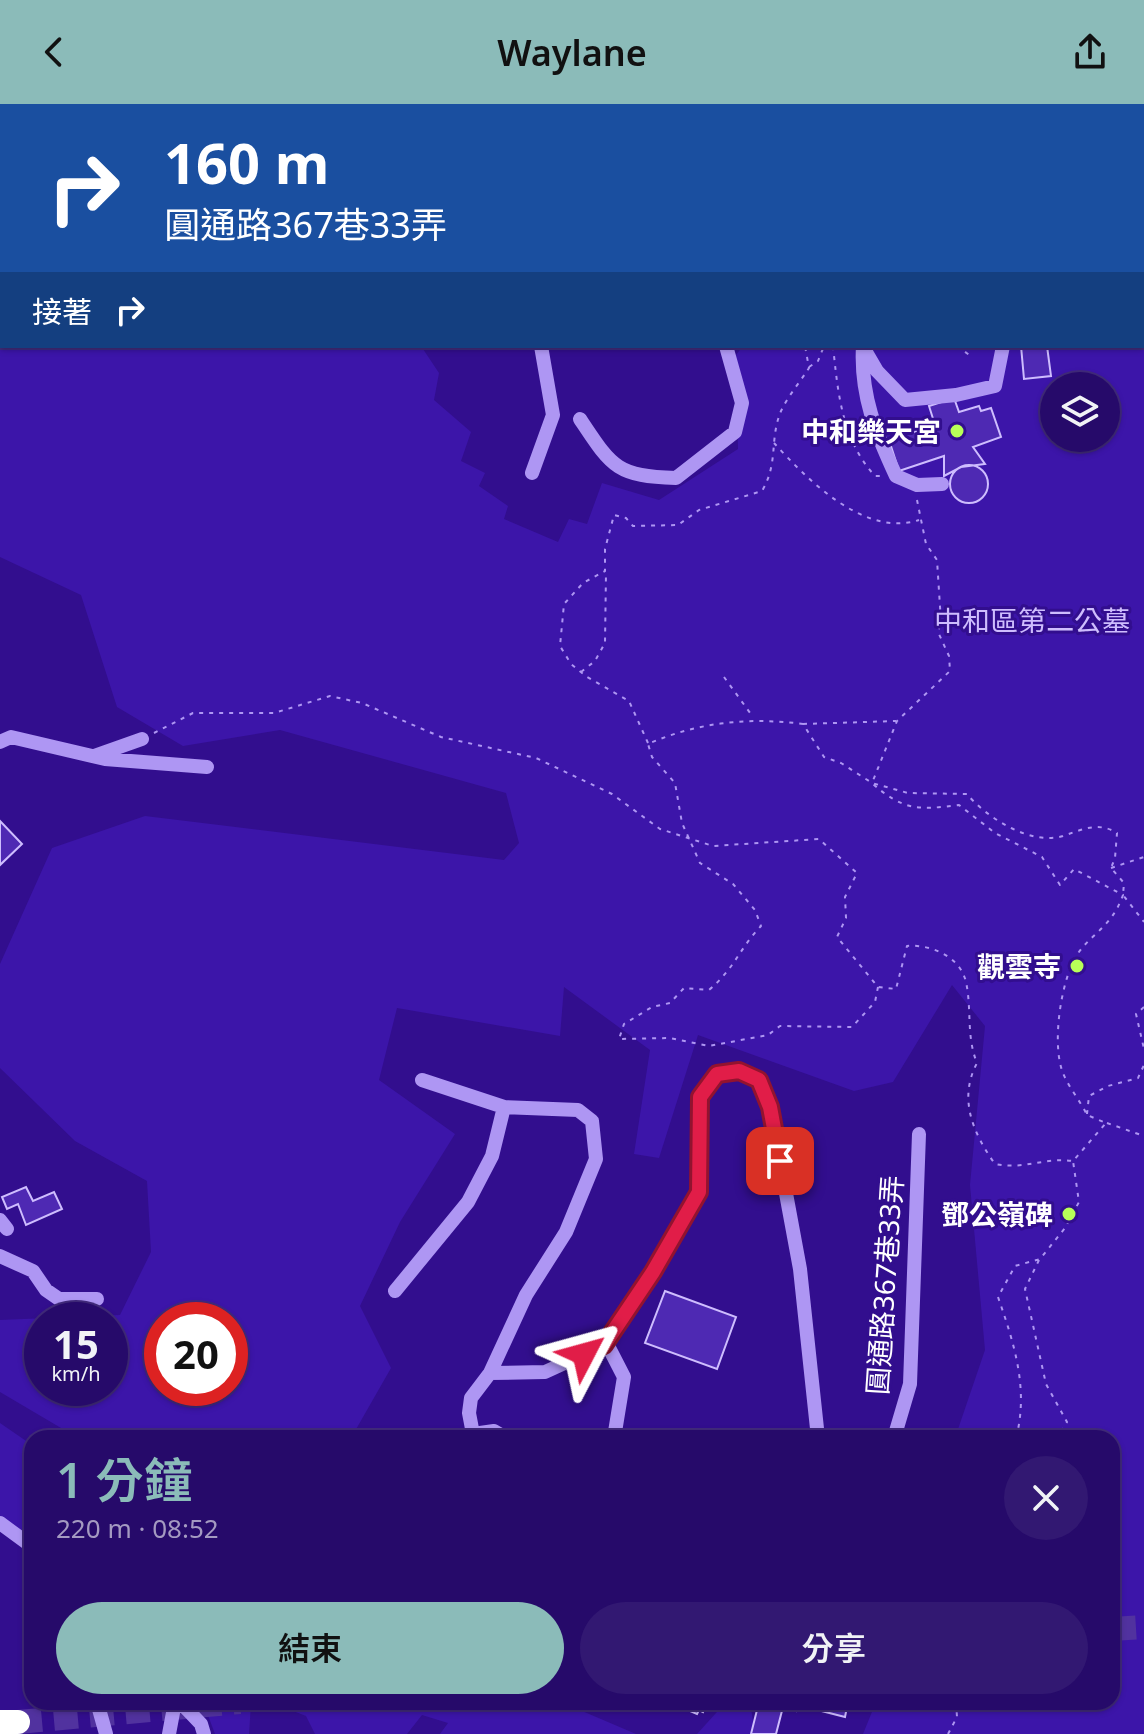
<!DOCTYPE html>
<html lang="zh-TW">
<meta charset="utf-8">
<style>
:root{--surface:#260a6a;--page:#321872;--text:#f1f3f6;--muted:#a49ac1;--line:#422b7e;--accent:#8bbbb9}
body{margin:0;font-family:"Noto Sans","Noto Sans TC",sans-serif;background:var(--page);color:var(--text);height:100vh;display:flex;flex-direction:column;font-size:30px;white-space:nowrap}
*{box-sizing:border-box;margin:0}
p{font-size:26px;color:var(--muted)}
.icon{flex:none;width:44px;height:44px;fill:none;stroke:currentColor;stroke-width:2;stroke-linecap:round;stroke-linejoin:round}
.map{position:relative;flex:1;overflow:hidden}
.details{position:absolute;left:24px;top:1326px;width:1096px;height:280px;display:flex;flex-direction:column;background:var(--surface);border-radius:24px;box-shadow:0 2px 6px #0004,0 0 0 2px var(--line)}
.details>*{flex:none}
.top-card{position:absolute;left:0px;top:0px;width:1144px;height:244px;box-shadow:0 2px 6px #0004,0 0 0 2px var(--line);background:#1a4fa0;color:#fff;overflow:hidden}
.controls{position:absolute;left:1040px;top:268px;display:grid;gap:16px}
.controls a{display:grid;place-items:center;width:80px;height:80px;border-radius:50%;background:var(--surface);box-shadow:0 2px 6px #0004,0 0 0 2px var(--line);font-size:40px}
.speed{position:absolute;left:24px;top:1198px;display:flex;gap:16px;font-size:40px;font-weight:700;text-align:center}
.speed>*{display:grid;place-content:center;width:104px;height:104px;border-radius:50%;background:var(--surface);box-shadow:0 2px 6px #0004,0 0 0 2px var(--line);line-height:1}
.speed small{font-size:20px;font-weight:400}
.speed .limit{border:12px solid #d22;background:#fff;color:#111}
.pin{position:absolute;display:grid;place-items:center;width:68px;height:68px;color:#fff;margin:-34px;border-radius:16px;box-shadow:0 4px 12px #0006}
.me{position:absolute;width:88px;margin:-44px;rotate:51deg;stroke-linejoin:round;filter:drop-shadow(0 0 6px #0008)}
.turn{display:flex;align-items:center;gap:28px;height:168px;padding:0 32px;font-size:36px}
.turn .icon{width:104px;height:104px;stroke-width:2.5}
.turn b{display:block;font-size:56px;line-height:68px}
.then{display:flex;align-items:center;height:76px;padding:0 32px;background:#0003;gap:16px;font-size:30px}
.round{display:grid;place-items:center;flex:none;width:84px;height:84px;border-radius:42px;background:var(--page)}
.headline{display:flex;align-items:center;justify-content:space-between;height:136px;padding:0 32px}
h1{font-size:48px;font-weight:600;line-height:60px;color:var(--accent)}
.button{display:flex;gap:16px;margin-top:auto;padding:16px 32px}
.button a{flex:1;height:92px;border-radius:48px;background:var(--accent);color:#111;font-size:32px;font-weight:600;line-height:92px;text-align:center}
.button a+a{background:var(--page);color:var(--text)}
header{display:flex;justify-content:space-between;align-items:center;height:104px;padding:0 32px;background:var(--accent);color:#111;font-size:36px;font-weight:600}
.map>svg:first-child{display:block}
</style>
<header><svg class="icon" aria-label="back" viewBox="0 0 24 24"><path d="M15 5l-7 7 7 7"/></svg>Waylane<svg class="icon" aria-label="share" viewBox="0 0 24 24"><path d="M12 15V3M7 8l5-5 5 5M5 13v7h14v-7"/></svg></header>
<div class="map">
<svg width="1144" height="1630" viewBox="0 0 1144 1630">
<rect width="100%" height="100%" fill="#320e8e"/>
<!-- green -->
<path fill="#3c15a9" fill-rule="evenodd" d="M0,0L211,2H2V242H421L439,269L434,296L471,328L461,357L485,369L479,382L508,402L504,415L558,438L569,415L587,420L602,379L659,396L738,345L736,251L743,242H1142V2L746,0H1144V1630H863L876,1598H1112V1334H955L985,1246L970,1081L985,922L952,881L893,978L854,987L698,931L659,1054L634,1050L650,946L564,883L560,932L397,904L379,976L455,1030L400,1118L360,1202L391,1264L351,1334H78L0,1288V1216L120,1211L151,1148L147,1077L75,1037L0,964V860L52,744L145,712L504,756L519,739L506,689L280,626L183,642L117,603L81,491L0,453ZM1054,282H1106V334H1054ZM42,1216H110V1284H42ZM162,1216H230V1284H162Z
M0,1319L32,1341V1440L0,1415Z
M203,1598H561L636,1630H440L448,1619L422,1611L407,1630H315L306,1612L270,1598L251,1600L249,1630H215Z
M726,1598H750L755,1630H697Z"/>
<!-- building -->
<path fill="#4e29b3" stroke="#cebdfe" stroke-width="2" d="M288,0L293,1L334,0V2H288Z
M1021,242H1047L1051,272L1024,275Z
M954,294L959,308L979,302L981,307L991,304L1001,333L973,343L985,360L961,363L944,372V352L899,367L889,336L935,321L929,302Z
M950 380a19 19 0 1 1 38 0a19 19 0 1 1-38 0Z
M0,717L22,740L0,761Z
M26,1083L33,1097L54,1088L62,1105L26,1121L18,1100L7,1105L2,1093Z
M665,1187L736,1213L717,1265L645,1239Z
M669,1598H707L703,1608L699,1606L697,1610Z
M759,1598H848L845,1613L798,1601L796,1607L791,1606L792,1601L784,1599L776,1630H751Z"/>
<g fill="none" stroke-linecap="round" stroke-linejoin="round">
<!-- highway-tunnel -->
<path stroke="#51329f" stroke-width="24" stroke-dasharray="24 12" stroke-linecap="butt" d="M1112,1525L1144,1523
M18,1618L240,1598"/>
<!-- path -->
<path stroke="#ae96f3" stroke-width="2" stroke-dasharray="4 6" stroke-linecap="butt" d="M919,2L920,0
M833,242C838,290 842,336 875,372H882
M957,242L972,253
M809,263L818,257L824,242
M774,339C807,375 864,434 919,416
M917,396L926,440L937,456L941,518L938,528L949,552L950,567L897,617L872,679C903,707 919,706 959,701L995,729L1042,753L1060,781L1074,765L1123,791C1111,825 1089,830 1075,854C1061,880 1053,934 1061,963C1065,979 1080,996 1087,1011L1106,1019L1073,1057L1079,1098L1065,1124L1040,1155L1015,1162L998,1193C1014,1239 1029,1285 1016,1334
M581,568L595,557L605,539L606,468
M724,573L753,613
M803,620L896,617
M154,629L193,609H274L330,592L362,599L441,633L536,654L612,690L660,725L713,742L819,735L857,769L845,793L846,814L837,833L878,883L896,885L907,842C930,840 960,852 966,878C972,906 966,932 977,959C958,995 973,1029 995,1060C1024,1066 1045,1053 1073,1057
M648,639L629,597L587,573L571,560L560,542L564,500L583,479L605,467V445L614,411L626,414L633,422L678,421L699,406L762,387C779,358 769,336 781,307C788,292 800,278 809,264L805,242
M1111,764L1144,753
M878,883L875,898L852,923L780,922L768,931L709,942L670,934L619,935L624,920L652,903L670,899L684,884L709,886C735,864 739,845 761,822L755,806L733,780L700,759L682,719L675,679L652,653L648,640C698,618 749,613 803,620L824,653L841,659L872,679L908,689L967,690C986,713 1030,742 1063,732C1081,726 1098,717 1117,729L1115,754L1111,764L1124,779L1123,791L1144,818
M1144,903L1136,910L1144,945
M1087,1010L1089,992L1108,982L1138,974L1144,961
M1107,1019L1144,1032
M1039,1156L1025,1185L1046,1280L1067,1318L1058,1334
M948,1630L957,1613L956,1598"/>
<!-- minor -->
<path stroke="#ae96f3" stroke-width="14" d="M160,0L161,2
M224,0L225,2
M690,0L691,2
M882,0V2
M354,2V0
M742,2L746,0
M863,242C860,291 876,329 896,372L917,381L942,380
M863,243L877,267L905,296L956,291L995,282L1003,242
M580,315C612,363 616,372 676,374L735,328L742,299L726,242
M532,369L553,311L541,242
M0,638L11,633L105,655L207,663
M94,652L142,635
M422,976L504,1003L578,1006L592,1017L596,1055L566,1128L526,1191L490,1269L471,1294L469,1309L473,1330L469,1334
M0,1116L7,1125
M0,1152L33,1167L46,1186L59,1195H97
M395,1187L468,1098L492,1052L504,1003
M606,1238L624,1273L614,1334
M490,1269L545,1268L604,1241L653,1168L699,1088L700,993L717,970L739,967L759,976L770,1003L800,1165L818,1334
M473,1330L494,1327L506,1334
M894,1334L910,1280L919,1030
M0,1419L30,1441L32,1453
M97,1598L106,1630
M180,1598L201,1620L204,1630
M169,1630L175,1598"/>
<!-- highway -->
<path stroke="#fff" stroke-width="24" d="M0,1618H18"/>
</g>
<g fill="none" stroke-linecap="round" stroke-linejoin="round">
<defs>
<path id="route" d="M584,1250L604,1241L653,1168L699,1088L700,993L717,970L739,967L759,976L770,1003L780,1057"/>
</defs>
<!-- route casing -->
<use href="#route" stroke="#92132f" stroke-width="20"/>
<!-- route -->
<use href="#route" stroke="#e11d48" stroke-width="14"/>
</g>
<!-- markers -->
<g fill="#b8ff58" stroke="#320e8e" stroke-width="3">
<circle cx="957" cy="327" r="8"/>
<circle cx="1077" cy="862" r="8"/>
<circle cx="1069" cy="1110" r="8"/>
</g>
<g text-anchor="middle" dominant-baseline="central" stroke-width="6" stroke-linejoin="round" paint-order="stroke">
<!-- poi labels -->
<g font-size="28" font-weight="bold" fill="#fff" stroke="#320e8e" text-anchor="end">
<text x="941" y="327">中和樂天宮</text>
<text x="1061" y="862">觀雲寺</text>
<text x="1053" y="1110">鄧公嶺碑</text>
</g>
<!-- park labels -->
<g font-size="28" fill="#cebdfe" stroke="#320e8e">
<text x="1032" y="516">中和區第二公墓</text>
</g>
<!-- street labels -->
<g font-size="28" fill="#fff" stroke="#320e8e">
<text transform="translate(884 1181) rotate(-86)">圓通路367巷33弄</text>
</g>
</g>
</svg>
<div class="controls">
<a><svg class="icon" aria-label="layers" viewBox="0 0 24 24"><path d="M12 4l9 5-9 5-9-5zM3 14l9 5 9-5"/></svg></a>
</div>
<div class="speed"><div>15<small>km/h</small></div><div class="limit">20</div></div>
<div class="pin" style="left:780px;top:1057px;background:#d93025"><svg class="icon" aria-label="arrive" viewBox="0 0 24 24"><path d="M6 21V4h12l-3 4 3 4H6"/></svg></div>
<svg class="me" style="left:584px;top:1250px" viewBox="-20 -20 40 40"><path d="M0-17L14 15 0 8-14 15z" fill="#e11d48" stroke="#fff" stroke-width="4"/></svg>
<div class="top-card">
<div class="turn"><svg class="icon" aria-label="right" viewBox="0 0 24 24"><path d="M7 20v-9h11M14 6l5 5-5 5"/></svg><div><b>160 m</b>圓通路367巷33弄</div></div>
<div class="then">接著<svg class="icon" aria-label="right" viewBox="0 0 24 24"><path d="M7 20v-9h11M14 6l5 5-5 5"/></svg></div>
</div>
<section class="details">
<div class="headline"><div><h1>1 分鐘</h1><p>220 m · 08:52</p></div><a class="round"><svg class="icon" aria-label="close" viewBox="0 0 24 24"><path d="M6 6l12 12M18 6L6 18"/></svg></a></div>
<div class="button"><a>結束</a><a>分享</a></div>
</section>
</div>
